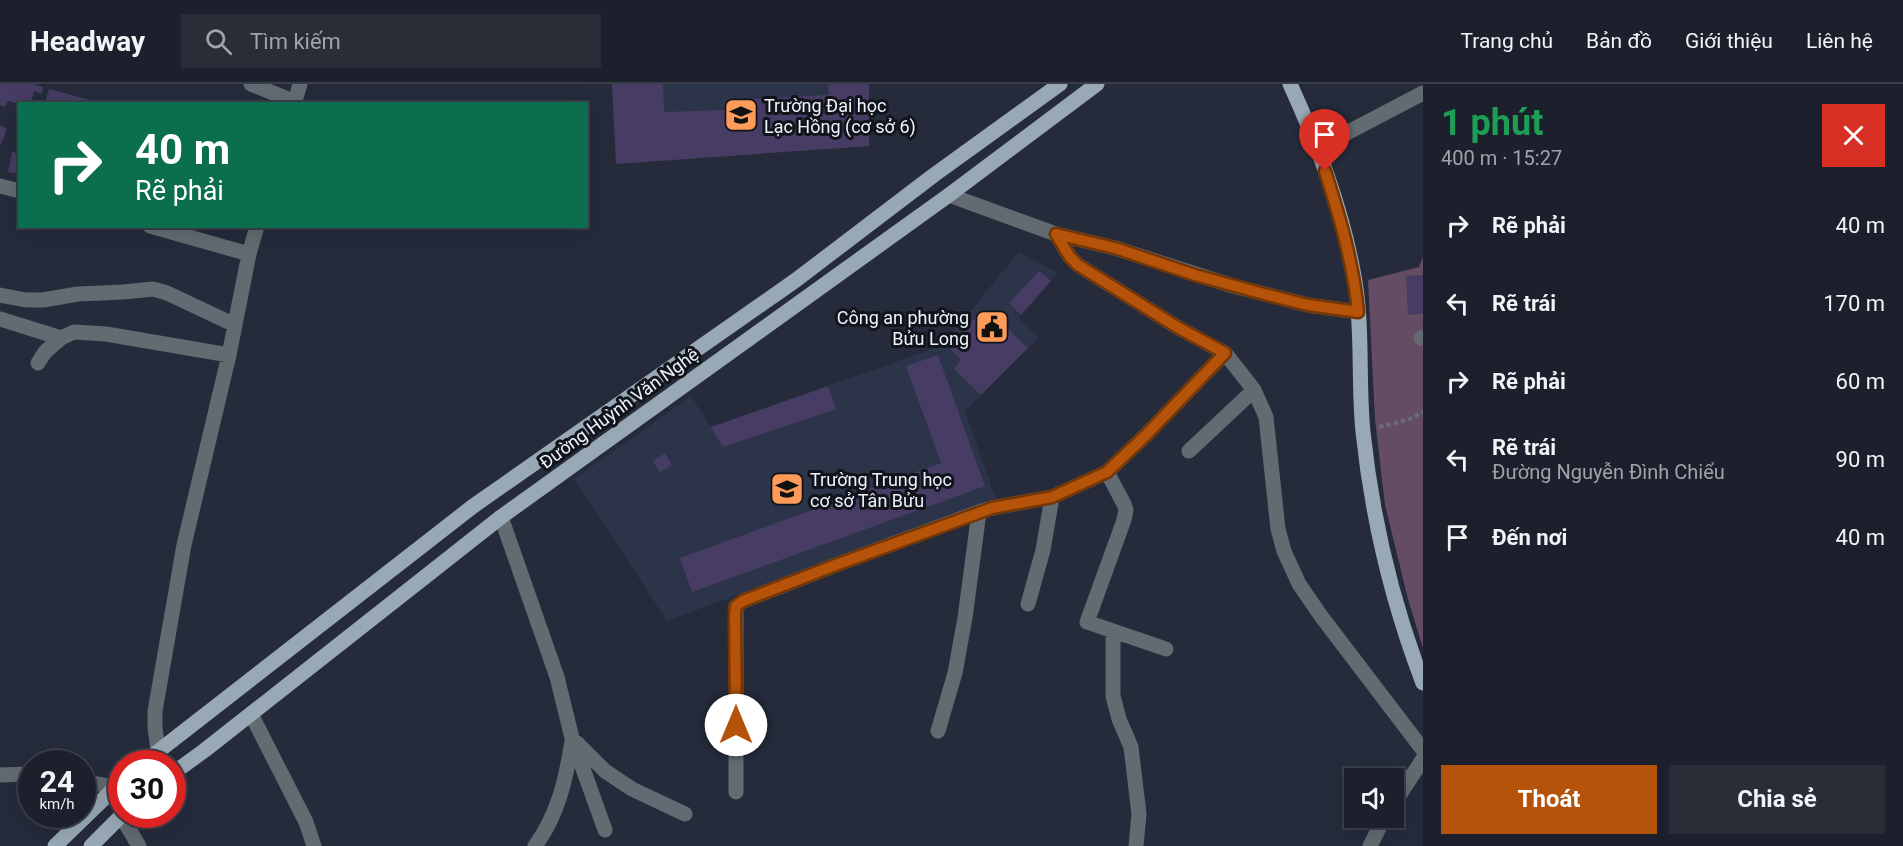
<!DOCTYPE html>
<html lang="vi">
<meta charset="utf-8">
<style>
:root{--surface:#1c202c;--page:#292d38;--text:#f1f3f6;--muted:#a0a3a9;--line:#3a3e48;--accent:#b45309}
body{margin:0;font-family:Roboto,sans-serif;background:var(--page);color:var(--text);height:100vh;display:flex;flex-direction:column;font-size:22px;white-space:nowrap}
*{box-sizing:border-box;margin:0}
p{font-size:20px;color:var(--muted)}
.icon{flex:none;width:33px;height:33px;fill:none;stroke:currentColor;stroke-width:2;stroke-linecap:round;stroke-linejoin:round}
.map{position:relative;flex:1;overflow:hidden}
.drawer{display:flex;flex-direction:column;background:var(--surface);width:480px}
.drawer>*{flex:none}
.banner{position:absolute;left:18px;top:18px;width:570px;height:126px;border-radius:0px;box-shadow:0 6px 24px #0002,0 0 0 2px var(--line);background:#0b6e4f;color:#fff;overflow:hidden}
.fabs{position:absolute;left:1344px;top:684px;display:grid;gap:12px}
.fabs a{display:grid;place-items:center;width:60px;height:60px;border-radius:0px;background:var(--surface);box-shadow:0 6px 24px #0002,0 0 0 2px var(--line);font-size:30px}
.speed{position:absolute;left:18px;top:666px;display:flex;gap:12px;font-size:30px;font-weight:700;text-align:center}
.speed>*{display:grid;place-content:center;width:78px;height:78px;border-radius:50%;background:var(--surface);box-shadow:0 6px 24px #0002,0 0 0 2px var(--line);line-height:1}
.speed small{font-size:15px;font-weight:400}
.speed .limit{border:9px solid #d22;background:#fff;color:#111}
.pin{position:absolute;display:grid;place-items:center;width:51px;height:51px;color:#fff;margin:-62px -26px;border-radius:50% 50% 50% 0;rotate:-45deg;box-shadow:0 0 6px #0007}
.pin .icon{rotate:45deg}
.me{position:absolute;width:66px;margin:-33px;rotate:0deg;stroke-linejoin:round;filter:drop-shadow(0 0 4px #0008)}
.turn{display:flex;align-items:center;gap:21px;height:126px;padding:0 18px;font-size:27px}
.turn .icon{width:78px;height:78px;stroke-width:2.5}
.turn b{display:block;font-size:42px;line-height:51px}
.round{display:grid;place-items:center;flex:none;width:63px;height:63px;border-radius:0px;background:var(--page)}
.overview{display:flex;align-items:center;justify-content:space-between;height:102px;padding:0 18px}
h1{font-size:36px;font-weight:700;line-height:45px;color:#1e9e55}
.action{display:flex;gap:12px;margin-top:auto;padding:12px 18px}
.action a{flex:1;height:69px;border-radius:0px;background:var(--accent);color:#fff;font-size:24px;font-weight:700;line-height:69px;text-align:center}
.action a+a{background:var(--page);color:var(--text)}
ul{padding:0;list-style:none}
li{display:flex;align-items:center;gap:18px;height:78px;padding:0 18px}
li div{flex:1}
li b{display:block;font-size:22px}
li em{font-style:normal}
header{display:flex;align-items:center;gap:36px;box-sizing:border-box;height:84px;padding:0 30px;background:var(--surface);border-bottom:2px solid var(--line)}
header strong{font-size:28px}
nav{display:flex;gap:33px;margin-inline-start:auto;font-size:21px}
.search{width:420px;height:54px;background:var(--page);display:flex;align-items:center;gap:15px;box-sizing:border-box;padding:0 21px;border-radius:0px;color:var(--muted);font-size:22px}
main{display:flex;flex:1;min-height:0}
.map>svg:first-child{display:block}
</style>
<header>
<strong>Headway</strong>
<div class="search"><svg class="icon" aria-label="search" viewBox="0 0 24 24"><circle cx="10" cy="10" r="6"/><path d="M15 15l6 6"/></svg>Tìm kiếm</div>
<nav><a>Trang chủ</a><a>Bản đồ</a><a>Giới thiệu</a><a>Liên hệ</a></nav>
</header>
<main>
<div class="map">
<svg width="1423" height="762" viewBox="0 0 1423 762">
<rect width="100%" height="100%" fill="#252b3b"/>
<!-- built -->
<path fill="#2c344a" d="M612,0H869V62L616,80Z
M1019,168L1058,189L1018,233L1038,254L965,327L996,415L667,537L574,395L691,312L711,343L941,262Z"/>
<!-- green -->
<path fill="#654c65" d="M1423,173V564L1408,515L1385,421L1375,335L1368,196L1419,183Z"/>
<!-- building -->
<path fill="#473c63" d="M0,0H33L43,3L42,10L34,7L31,20H20L8,17L5,23L0,21Z
M612,0H663L664,28L752,25V15L829,11L828,0H869V62L616,80Z
M49,5L101,19V20H45Z
M0,41L7,45L0,62Z
M12,68L20,70V90L8,88Z
M1039,187L1051,197L1021,231L1009,219Z
M1423,191V230L1408,231L1406,192Z
M977,231L994,232L1028,264L981,311L954,285L961,275L950,265Z
M938,271L985,402L692,508L680,474L941,379L906,282Z
M828,302L836,325L723,363L711,343Z
M665,369L672,381L660,388L653,377Z"/>
<g fill="none" stroke-linecap="round" stroke-linejoin="round">
<!-- path -->
<path stroke="#666c7a" stroke-width="4" stroke-dasharray="4.5 3" stroke-linecap="butt" d="M1379,343L1410,335L1423,328"/>
<!-- minor -->
<path stroke="#626b71" stroke-width="15" d="M251,0L295,18
M294,20L300,0
M1318,64L1423,9
M0,102L20,107
M949,111L1056,150L1115,164L1233,202L1308,221L1358,228
M150,142L249,170
M1056,150L1070,173L1078,181L1177,243L1225,269L1254,306L1266,333L1278,445L1284,467L1299,500L1321,532L1423,666
M0,211L26,216H43L78,210L123,208L153,205L167,209L235,241
M0,235L61,254
M1421,254H1423
M38,279L45,268L61,254L74,248L106,250L229,271
M1189,367L1254,306
M1107,388L1124,420L1126,426L1124,436L1087,538L1166,565
M501,433L557,593L572,654L605,746
M1028,520L1043,466L1052,413
M1113,547V612L1119,635L1131,663L1139,730L1136,762
M251,630L306,738L314,762
M938,647L955,589L965,534L979,428
M577,659L605,687L632,705L685,730
M158,666L155,644V627L184,461L229,271L249,170L257,142
M0,691L32,690
M82,697L114,703
M736,708V522L743,517L833,482L979,428L992,424L1052,413L1107,388L1146,351L1225,269
M1394,719L1423,675
M121,732L139,762
M535,762C558,731 566,695 572,657
M1370,762L1384,734"/>
<!-- major -->
<path stroke="#98a9b5" stroke-width="15" d="M1290,0C1319,63 1344,130 1355,198C1363,247 1358,298 1363,348C1372,433 1392,518 1423,599
M142,680L472,423L796,196L934,91L1060,0
M172,690L205,666L501,433L949,111L1097,0
M55,762L122,697
M91,762L123,730"/>
</g>
<g fill="none" stroke-linecap="round" stroke-linejoin="round">
<defs>
<path id="route" d="M736,641L735,530L736,522L743,517L833,482L992,424L1052,413L1107,388L1146,351L1225,269L1177,243L1078,181L1070,173L1056,150L1115,164L1195,191L1264,210L1308,221L1358,228C1353,178 1340,134 1325,87"/>
</defs>
<!-- route casing -->
<use href="#route" stroke="#753606" stroke-width="15"/>
<!-- route -->
<use href="#route" stroke="#b45309" stroke-width="10"/>
</g>
<!-- icons -->
<defs>
<symbol id="university-square" viewBox="-11 -11 22 22"><rect x="-9" y="-9" width="18" height="18" rx="4" fill="#fe9b59" stroke="#11141b"/><path d="M0-5L7-2L0 1L-7-2ZM-4 1L0 2.5L4 1V4Q0 6-4 4Z" fill="#111"/></symbol>
<symbol id="civic-square" viewBox="-11 -11 22 22"><rect x="-9" y="-9" width="18" height="18" rx="4" fill="#fe9b59" stroke="#11141b"/><path d="M-.6-6.5H3V-4.5H.6V-3L4-1V1h2V6H-6V1h2V-1L-.6-3ZM-1.2 2.5V6h2.4V2.5Z" fill="#111"/></symbol>
<symbol id="school-square" viewBox="-11 -11 22 22"><rect x="-9" y="-9" width="18" height="18" rx="4" fill="#fe9b59" stroke="#11141b"/><path d="M0-5L7-2L0 1L-7-2ZM-4 1L0 2.5L4 1V4Q0 6-4 4Z" fill="#111"/></symbol>
</defs>
<g fill-rule="evenodd">
<use href="#university-square" x="722" y="12" width="38" height="38"/>
<use href="#civic-square" x="973" y="224" width="38" height="38"/>
<use href="#school-square" x="768" y="386" width="38" height="38"/>
</g>
<g text-anchor="middle" dominant-baseline="central" stroke-width="6" stroke-linejoin="round" paint-order="stroke">
<!-- poi labels -->
<g font-size="18" fill="#edf2fd" stroke="#11141b" text-anchor="start">
<text x="764" y="21">Trường Đại học<tspan x="764" dy="21">Lạc Hồng (cơ sở 6)</tspan></text>
<text x="969" y="233" text-anchor="end">Công an phường<tspan x="969" dy="21">Bửu Long</tspan></text>
<text x="810" y="395">Trường Trung học<tspan x="810" dy="21">cơ sở Tân Bửu</tspan></text>
</g>
<!-- street labels -->
<g font-size="18" fill="#edf2fd" stroke="#11141b">
<text transform="translate(619 324) rotate(-36)">Đường Huỳnh Văn Nghệ</text>
</g>
</g>
</svg>
<div class="fabs">
<a><svg class="icon" aria-label="sound" viewBox="0 0 24 24"><path d="M4 9h4l5-4v14l-5-4H4zM17 9q2 3 0 6"/></svg></a>
</div>
<div class="speed"><div>24<small>km/h</small></div><div class="limit">30</div></div>
<div class="pin" style="left:1325px;top:87px;background:#d93025"><svg class="icon" aria-label="arrive" viewBox="0 0 24 24"><path d="M6 21V4h12l-3 4 3 4H6"/></svg></div>
<svg class="me" style="left:736px;top:641px" viewBox="-20 -20 40 40"><circle r="19" fill="#fff"/><path d="M0-13L10 11 0 6-10 11z" fill="#b45309"/></svg>
<div class="banner">
<div class="turn"><svg class="icon" aria-label="right" viewBox="0 0 24 24"><path d="M7 20v-9h11M14 6l5 5-5 5"/></svg><div><b>40 m</b>Rẽ phải</div></div>
</div>
</div>
<section class="drawer">
<div class="overview"><div><h1>1 phút</h1><p>400 m · 15:27</p></div><a class="round" style="background:#d93025;color:#fff"><svg class="icon" aria-label="close" viewBox="0 0 24 24"><path d="M6 6l12 12M18 6L6 18"/></svg></a></div>
<ul>
<li><svg class="icon" aria-label="right" viewBox="0 0 24 24"><path d="M7 20v-9h11M14 6l5 5-5 5"/></svg><div><b>Rẽ phải</b></div><em>40 m</em></li>
<li><svg class="icon" aria-label="left" viewBox="0 0 24 24"><path d="M17 20v-9H6M10 6l-5 5 5 5"/></svg><div><b>Rẽ trái</b></div><em>170 m</em></li>
<li><svg class="icon" aria-label="right" viewBox="0 0 24 24"><path d="M7 20v-9h11M14 6l5 5-5 5"/></svg><div><b>Rẽ phải</b></div><em>60 m</em></li>
<li><svg class="icon" aria-label="left" viewBox="0 0 24 24"><path d="M17 20v-9H6M10 6l-5 5 5 5"/></svg><div><b>Rẽ trái</b><p>Đường Nguyễn Đình Chiểu</p></div><em>90 m</em></li>
<li><svg class="icon" aria-label="arrive" viewBox="0 0 24 24"><path d="M6 21V4h12l-3 4 3 4H6"/></svg><div><b>Đến nơi</b></div><em>40 m</em></li>
</ul>
<div class="action"><a>Thoát</a><a>Chia sẻ</a></div>
</section>
</main>
